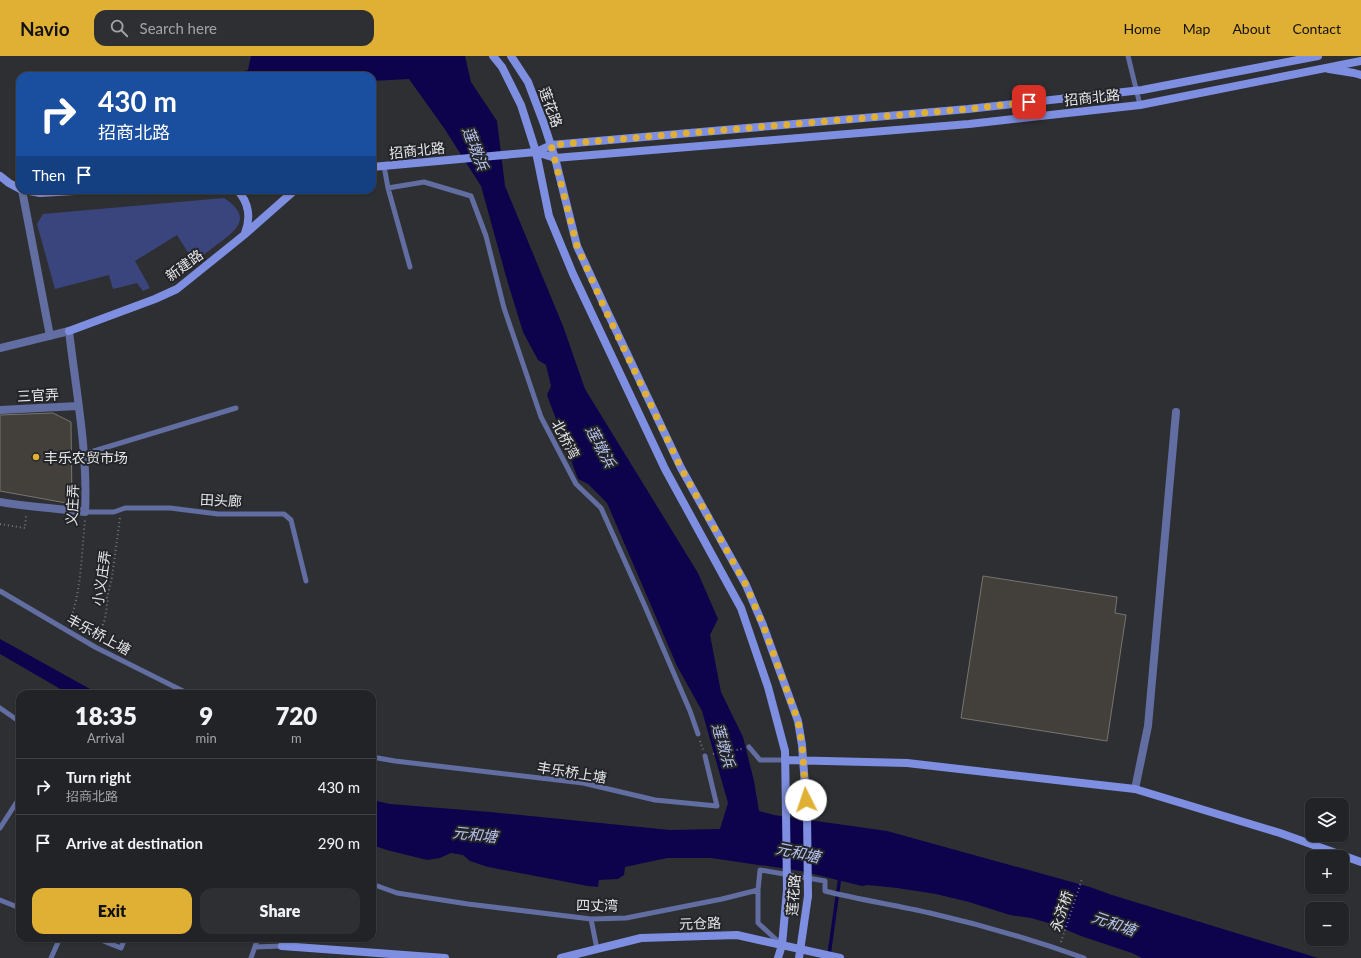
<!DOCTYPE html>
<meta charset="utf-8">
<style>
:root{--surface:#222326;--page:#2e2f32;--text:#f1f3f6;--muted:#a2a4a7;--line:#3f4043;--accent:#e0b034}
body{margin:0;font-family:Lato,"Noto Sans SC",sans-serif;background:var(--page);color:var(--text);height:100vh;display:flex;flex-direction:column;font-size:15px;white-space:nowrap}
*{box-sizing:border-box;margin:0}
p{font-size:13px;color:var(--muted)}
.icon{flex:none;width:22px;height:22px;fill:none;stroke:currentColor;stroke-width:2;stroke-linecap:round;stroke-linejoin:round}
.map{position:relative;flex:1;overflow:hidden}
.drawer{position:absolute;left:16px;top:634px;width:360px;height:252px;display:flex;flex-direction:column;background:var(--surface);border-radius:12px;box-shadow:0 1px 3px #0004,0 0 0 1px var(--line)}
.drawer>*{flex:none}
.hud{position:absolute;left:16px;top:16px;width:360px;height:122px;border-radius:12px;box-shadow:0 1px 3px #0004,0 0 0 1px var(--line);background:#1a4fa0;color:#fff;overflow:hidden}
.tools{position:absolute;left:1305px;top:742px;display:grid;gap:8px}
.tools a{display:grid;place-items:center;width:44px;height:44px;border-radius:8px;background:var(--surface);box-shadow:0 1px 3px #0004,0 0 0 1px var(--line);font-size:20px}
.pin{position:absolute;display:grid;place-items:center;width:34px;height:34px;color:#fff;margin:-17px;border-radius:8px;box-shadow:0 2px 6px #0006}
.me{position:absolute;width:44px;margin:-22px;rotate:356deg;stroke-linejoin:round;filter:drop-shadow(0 0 3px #0008)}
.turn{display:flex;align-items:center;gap:14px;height:84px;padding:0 16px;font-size:18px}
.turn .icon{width:52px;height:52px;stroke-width:2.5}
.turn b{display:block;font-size:28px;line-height:34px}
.then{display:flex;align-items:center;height:38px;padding:0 16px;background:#0003;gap:8px;font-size:15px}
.eta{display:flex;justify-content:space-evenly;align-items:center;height:68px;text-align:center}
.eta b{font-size:24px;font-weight:800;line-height:28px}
.cta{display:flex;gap:8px;margin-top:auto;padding:8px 16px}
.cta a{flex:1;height:46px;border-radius:12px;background:var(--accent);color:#111;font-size:16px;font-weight:800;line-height:46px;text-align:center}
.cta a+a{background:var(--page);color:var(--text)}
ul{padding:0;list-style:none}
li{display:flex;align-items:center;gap:12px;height:56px;padding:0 16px;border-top:1px solid var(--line)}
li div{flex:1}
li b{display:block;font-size:15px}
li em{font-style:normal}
header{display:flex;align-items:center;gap:24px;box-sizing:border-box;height:56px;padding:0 20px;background:var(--accent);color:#111}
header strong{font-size:19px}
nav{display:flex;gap:22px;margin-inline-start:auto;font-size:14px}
.search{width:280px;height:36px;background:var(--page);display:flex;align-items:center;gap:10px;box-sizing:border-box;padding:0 14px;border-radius:12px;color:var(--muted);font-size:15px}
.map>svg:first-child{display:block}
</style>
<header>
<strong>Navio</strong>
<div class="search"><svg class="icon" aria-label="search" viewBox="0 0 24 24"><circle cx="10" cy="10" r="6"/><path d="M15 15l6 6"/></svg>Search here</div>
<nav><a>Home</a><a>Map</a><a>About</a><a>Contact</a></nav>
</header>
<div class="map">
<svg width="1361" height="902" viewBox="0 0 1361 902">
<rect width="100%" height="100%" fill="#2e2f33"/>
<!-- green -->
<path fill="#3b457d" d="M224,142C251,160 240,172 219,187C211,193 202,200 194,206L177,179L135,205L150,232L143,235L137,227L113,233L109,219L55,233L37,168L43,158Z"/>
<!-- water -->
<path fill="#0d034c" d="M251,0H465L471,26L497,65L505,130L563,270L585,333L698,517L718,563L710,579L721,636L743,681L754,725L759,755L774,759L887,775L1090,831L1112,839L1318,902H1142L1132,897L1081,880L1055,869L1031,862L1010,859L969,846L936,838L897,832L868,829L862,830L801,815L711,802H667L625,811L624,819L618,823L599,824L598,831L588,830L488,811L470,805L463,799L451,797L440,802L427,804L387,794L372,789V744L390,748L490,756L670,774L720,773L728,747L702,655L677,610L607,447L588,428L578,423L547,339L551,330L546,309L538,304L523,276L507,224L481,130L444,72L409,23L372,25V20H231L248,14Z
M0,583L11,589L99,638H69L0,598Z"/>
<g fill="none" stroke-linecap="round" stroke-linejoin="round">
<!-- stream -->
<path stroke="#0d034c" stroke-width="3.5" d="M829,899L840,820"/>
</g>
<!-- building -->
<path fill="#43403c" stroke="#777570" d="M53,357L71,366L72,448L0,435V359Z
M983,520L1117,541L1115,557L1126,559L1107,685L961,662Z"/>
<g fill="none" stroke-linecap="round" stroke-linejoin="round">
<!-- path -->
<path stroke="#76777a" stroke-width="2" stroke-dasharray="1 3" stroke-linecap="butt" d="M0,468L25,472L26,459
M69,568C82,533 81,501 85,464
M97,584L105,563L108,543L107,542L112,521L120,462
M700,685L703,694
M713,698L742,693
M1061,886L1082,823"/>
<!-- lane -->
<path stroke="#626da1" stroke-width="5" d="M1128,0L1140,49
M384,110L388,132L410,211
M388,132L424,126L471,140L486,180L504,252L541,361L576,428L601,452L644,548L690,655L698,678
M84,398L236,352
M85,456H114L125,452H170L218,458H284L291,464L306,525
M0,535L95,591L189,638
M0,652L20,666
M749,691L760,704H785
M372,701L395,705L583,727L655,744L717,750L705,700
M0,772L20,741
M372,828L397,837L468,848L591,863L626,862L722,843L758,834
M0,844L20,852
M591,863L597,893
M96,882L121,892L125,882
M780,887L758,867V834L760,814L825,825V835C860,844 896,849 930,857C982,869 1034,884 1084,902
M255,891L282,890
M51,902L60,882
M251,902L258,882"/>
<!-- street -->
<path stroke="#626da1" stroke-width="8" d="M22,134L50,280
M0,292L69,275C76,335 88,396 85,456C57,452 28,451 0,446
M0,354L78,350
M1135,733L1148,670L1176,356"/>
<!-- secondary -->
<path stroke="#7e8fe1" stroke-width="8" d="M493,0L502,11L521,49L536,96L549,160L573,218L665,413L741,552L768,631L785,695L786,756
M511,0L528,26L544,68L555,102L577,190L605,251L681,412L746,529L763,569L798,665L802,689L807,757
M1329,13L1354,17L1361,19
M536,96L551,89L968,53L1142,34L1318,0
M372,111L536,96L555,102L969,68L1140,49L1361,5
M0,120L9,127L20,133
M24,134L40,137L92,134
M237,134C249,146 251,162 245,177
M69,275L155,243L177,233L244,179L295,134
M785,704L907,707L1135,733L1280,777L1361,806
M282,890L445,902
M561,902L641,882L737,879L840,902
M778,902L782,889L787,834
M799,902L808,840"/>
<!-- secondary-bridge -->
<path stroke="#7e8fe1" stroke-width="8" d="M786,756L787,834
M807,757L808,840"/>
</g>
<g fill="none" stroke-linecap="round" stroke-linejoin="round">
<!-- route -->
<path stroke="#e0b034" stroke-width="7" stroke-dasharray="0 12.6" d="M806,744L802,689L798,665L763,569L746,529L681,412L604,251L577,190L551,89L968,53L1029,46"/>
</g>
<!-- markers -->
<circle fill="#e0b034" stroke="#242529" stroke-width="1.5" cx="36" cy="401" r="4"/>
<g text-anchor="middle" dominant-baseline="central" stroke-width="4" stroke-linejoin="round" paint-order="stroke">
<!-- street labels -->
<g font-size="14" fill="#e7e7ea" stroke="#242529">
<text transform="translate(1092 41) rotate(-6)">招商北路</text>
<text transform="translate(551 51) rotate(70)">莲花路</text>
<text transform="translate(417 94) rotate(-6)">招商北路</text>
<text transform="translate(184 209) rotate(-36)">新建路</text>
<text transform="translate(38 339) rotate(-3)">三官弄</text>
<text transform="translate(566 383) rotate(62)">北桥湾</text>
<text transform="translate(221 444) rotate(3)">田头廊</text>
<text transform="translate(72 449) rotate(-87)">义庄弄</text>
<text transform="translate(101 522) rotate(-82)">小义庄弄</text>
<text transform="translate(99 578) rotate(28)">丰乐桥上塘</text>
<text transform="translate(572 716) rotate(9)">丰乐桥上塘</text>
<text transform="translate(793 839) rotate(-86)">莲花路</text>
<text transform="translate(597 849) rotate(1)">四丈湾</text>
<text transform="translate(1061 855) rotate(-72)">永济桥</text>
<text transform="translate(700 867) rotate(-2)">元仓路</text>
</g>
<!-- poi labels -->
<g font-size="14" fill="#e7e7ea" stroke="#242529" text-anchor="start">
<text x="44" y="401">丰乐农贸市场</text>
</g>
<!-- water labels -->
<g font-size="15" font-style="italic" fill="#b8c3ed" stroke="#242529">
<text transform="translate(476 92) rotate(69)">莲墩浜</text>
<text transform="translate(601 390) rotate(62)">莲墩浜</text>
<text transform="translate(724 689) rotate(74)">莲墩浜</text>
<text transform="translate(475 778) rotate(6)">元和塘</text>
<text transform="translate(798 796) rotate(12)">元和塘</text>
<text transform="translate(1114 867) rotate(19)">元和塘</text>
</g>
</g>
</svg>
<div class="tools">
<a><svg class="icon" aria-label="layers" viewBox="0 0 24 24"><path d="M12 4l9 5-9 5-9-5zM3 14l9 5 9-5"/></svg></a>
<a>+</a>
<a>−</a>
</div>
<div class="pin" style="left:1029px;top:46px;background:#d93025"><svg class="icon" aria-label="arrive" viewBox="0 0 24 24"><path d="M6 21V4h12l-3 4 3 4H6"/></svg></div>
<svg class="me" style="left:806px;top:744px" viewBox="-20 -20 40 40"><circle r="19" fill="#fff"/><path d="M0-13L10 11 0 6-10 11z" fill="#e0b034"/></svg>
<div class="hud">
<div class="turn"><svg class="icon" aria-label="right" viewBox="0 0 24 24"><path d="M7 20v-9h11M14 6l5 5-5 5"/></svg><div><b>430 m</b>招商北路</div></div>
<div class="then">Then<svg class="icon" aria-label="arrive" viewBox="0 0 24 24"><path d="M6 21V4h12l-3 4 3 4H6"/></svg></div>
</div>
<section class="drawer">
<div class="eta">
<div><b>18:35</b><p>Arrival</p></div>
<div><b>9</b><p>min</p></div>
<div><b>720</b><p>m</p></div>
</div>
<ul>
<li><svg class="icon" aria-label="right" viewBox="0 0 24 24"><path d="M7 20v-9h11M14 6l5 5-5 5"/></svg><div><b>Turn right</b><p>招商北路</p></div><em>430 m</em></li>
<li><svg class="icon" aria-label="arrive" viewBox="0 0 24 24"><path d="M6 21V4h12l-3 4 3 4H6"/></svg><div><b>Arrive at destination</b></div><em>290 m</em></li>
</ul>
<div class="cta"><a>Exit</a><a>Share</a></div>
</section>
</div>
